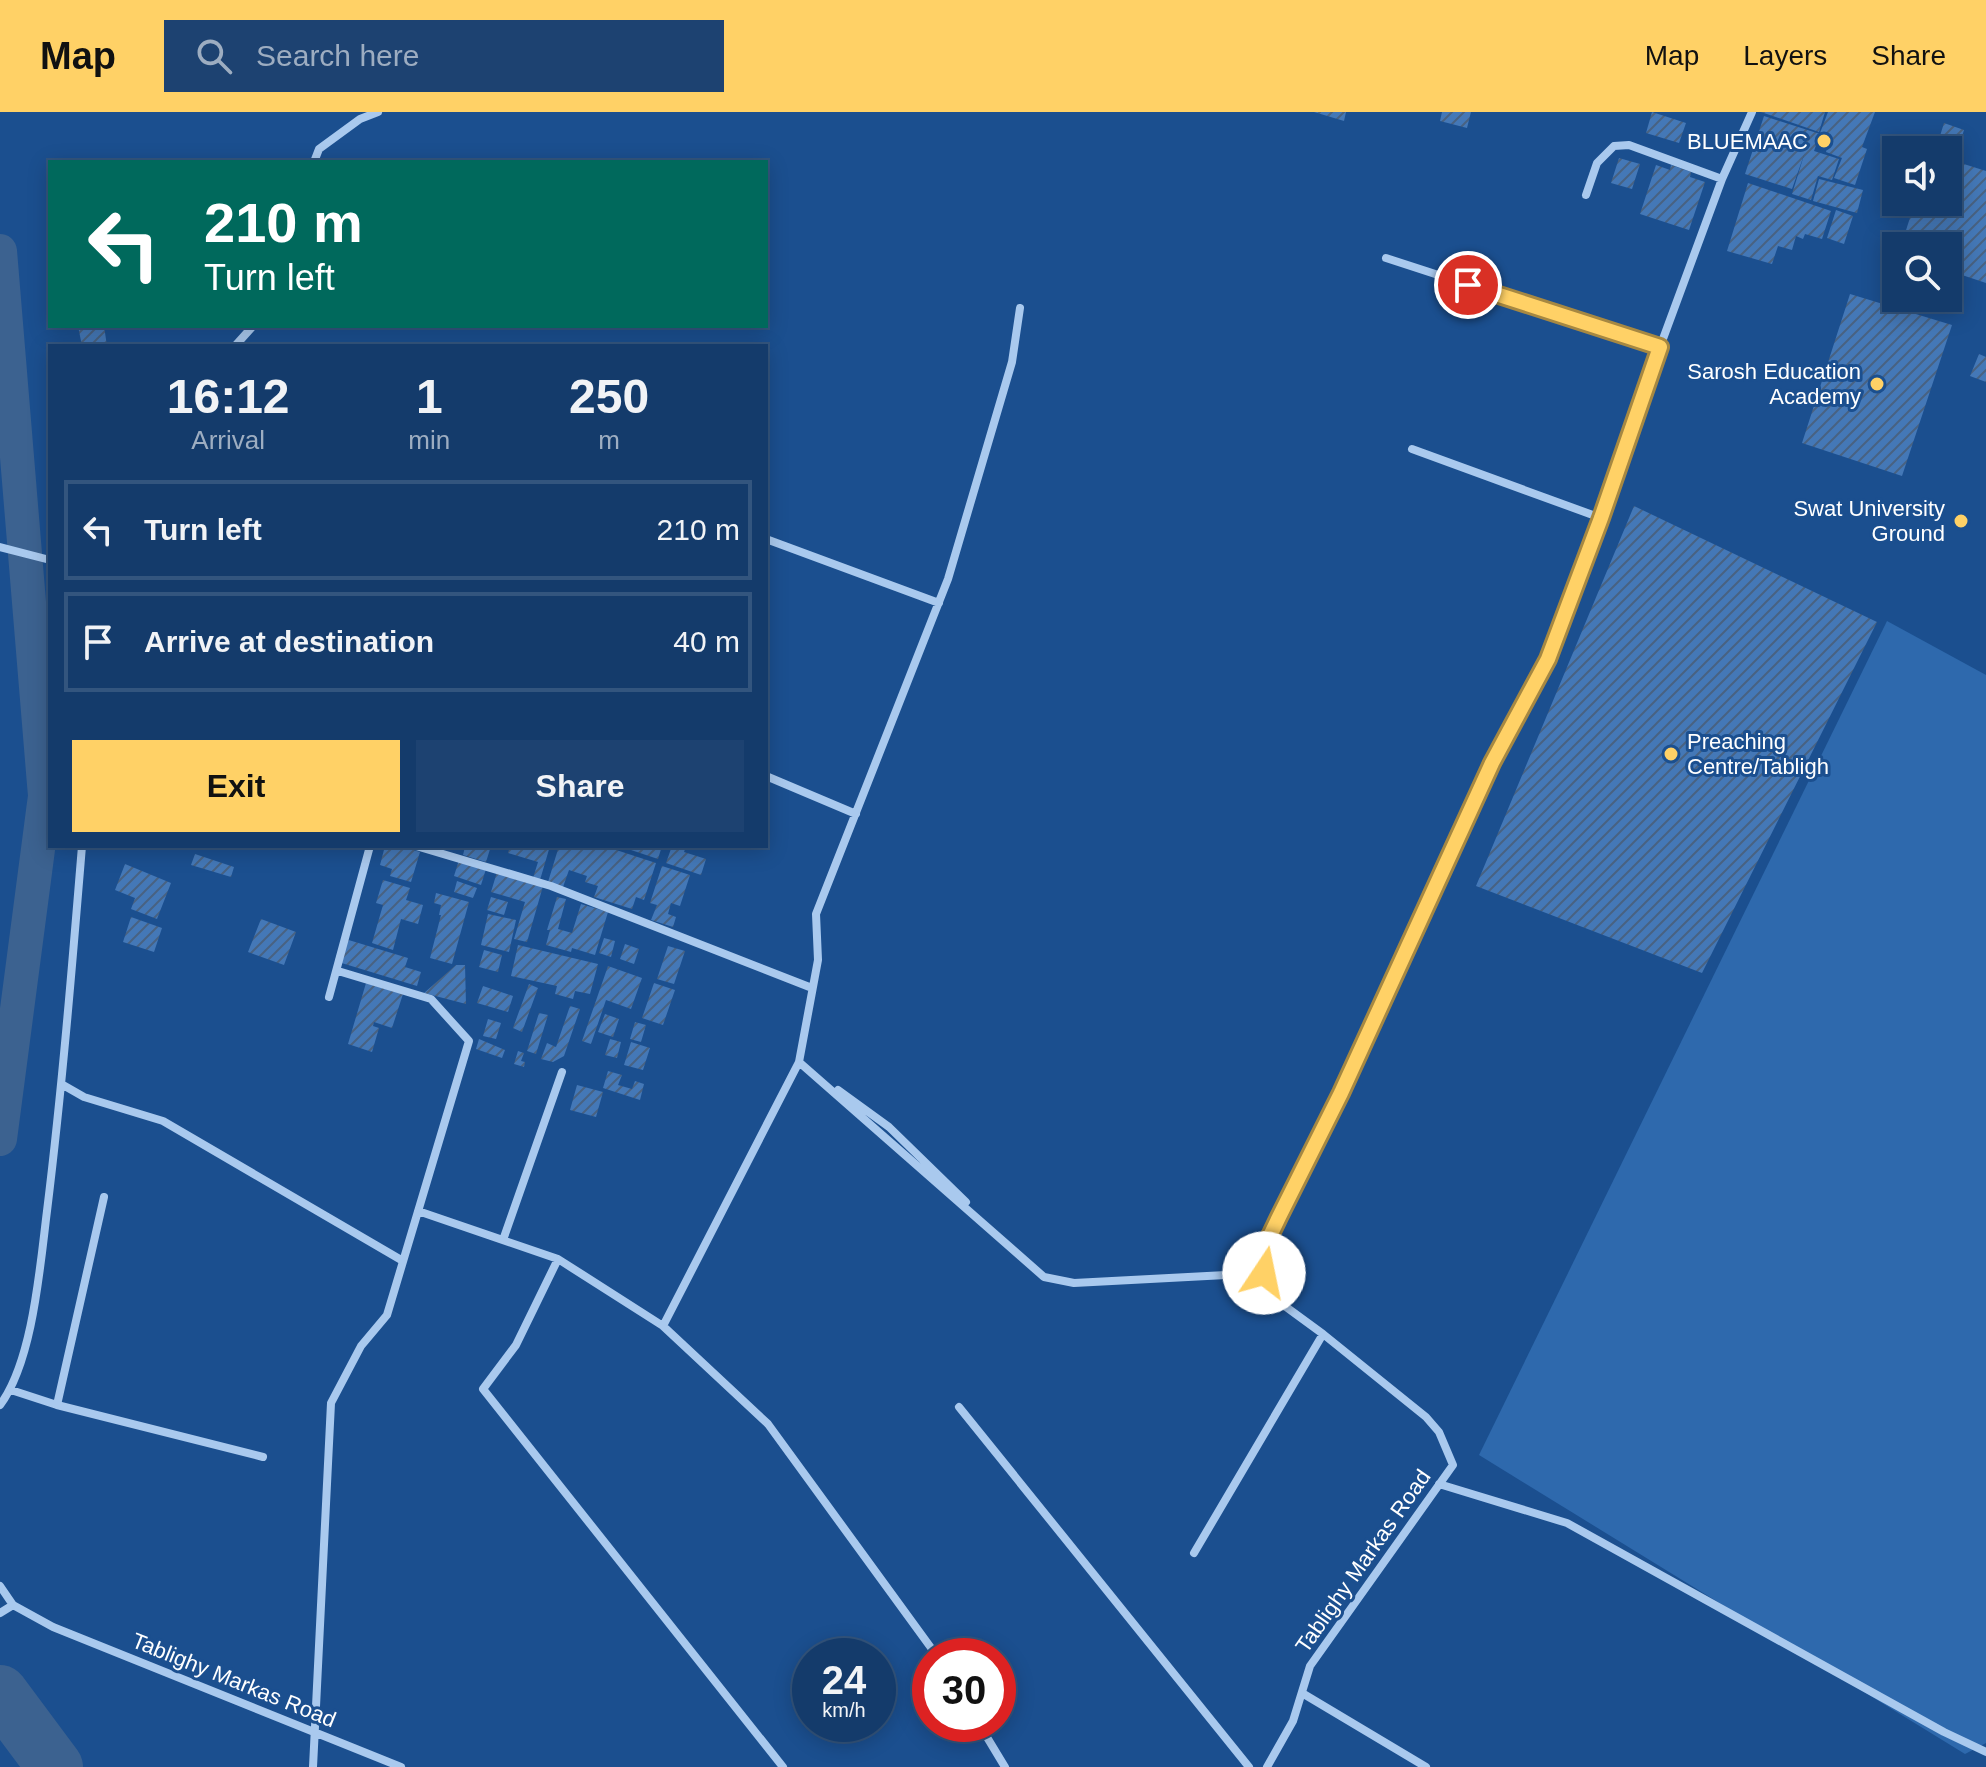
<!DOCTYPE html>
<style>
:root{--surface:#143b6b;--page:#1d4271;--text:#f1f3f6;--muted:#9dadc1;--line:#33557e;--accent:#ffd166}
body{margin:0;font-family:Arial,sans-serif;background:var(--page);color:var(--text);height:100vh;display:flex;flex-direction:column;font-size:30px;white-space:nowrap}
*{box-sizing:border-box;margin:0}
p{font-size:26px;color:var(--muted)}
.icon{flex:none;width:44px;height:44px;fill:none;stroke:currentColor;stroke-width:2;stroke-linecap:round;stroke-linejoin:round}
.map{position:relative;flex:1;overflow:hidden}
.panel{position:absolute;left:48px;top:232px;width:720px;height:504px;display:flex;flex-direction:column;background:var(--surface);border-radius:0px;box-shadow:0 4px 20px #0003,0 0 0 2px var(--line)}
.panel>*{flex:none}
.hud{position:absolute;left:48px;top:48px;width:720px;height:168px;border-radius:0px;box-shadow:0 4px 20px #0003,0 0 0 2px var(--line);background:#00695c;color:#fff;overflow:hidden}
.tools{position:absolute;left:1882px;top:24px;display:grid;gap:16px}
.tools a{display:grid;place-items:center;width:80px;height:80px;border-radius:0px;background:var(--surface);box-shadow:0 4px 20px #0003,0 0 0 2px var(--line);font-size:40px}
.speed{position:absolute;left:792px;top:1526px;display:flex;gap:16px;font-size:40px;font-weight:700;text-align:center}
.speed>*{display:grid;place-content:center;width:104px;height:104px;border-radius:50%;background:var(--surface);box-shadow:0 4px 20px #0003,0 0 0 2px var(--line);line-height:1}
.speed small{font-size:20px;font-weight:400}
.speed .limit{border:12px solid #d22;background:#fff;color:#111}
.pin{position:absolute;display:grid;place-items:center;width:68px;height:68px;color:#fff;margin:-34px;border:4px solid #fff;border-radius:50%;box-shadow:0 2px 8px #0007}
.me{position:absolute;width:88px;margin:-44px;rotate:11deg;stroke-linejoin:round;filter:drop-shadow(0 0 6px #0008)}
.turn{display:flex;align-items:center;gap:28px;height:168px;padding:0 24px;font-size:36px}
.turn .icon{width:104px;height:104px;stroke-width:2.5}
.turn b{display:block;font-size:56px;line-height:68px}
.eta{display:flex;justify-content:space-evenly;align-items:center;height:136px;text-align:center}
.eta b{font-size:48px;font-weight:700;line-height:56px}
.action{display:flex;gap:16px;margin-top:auto;padding:16px 24px}
.action a{flex:1;height:92px;border-radius:0px;background:var(--accent);color:#111;font-size:32px;font-weight:700;line-height:92px;text-align:center}
.action a+a{background:var(--page);color:var(--text)}
ul{padding:0;list-style:none}
li{display:flex;align-items:center;gap:24px;height:100px;margin:0 16px 12px;padding:0 8px;border:4px solid var(--line);border-radius:0px}
li div{flex:1}
li b{display:block;font-size:30px}
li em{font-style:normal}
header{display:flex;align-items:center;gap:48px;box-sizing:border-box;height:112px;padding:0 40px;background:var(--accent);color:#111}
header strong{font-size:38px}
nav{display:flex;gap:44px;margin-inline-start:auto;font-size:28px}
.search{width:560px;height:72px;background:var(--page);display:flex;align-items:center;gap:20px;box-sizing:border-box;padding:0 28px;border-radius:0px;color:var(--muted);font-size:30px}
.map>svg:first-child{display:block}
</style>
<header>
<strong>Map</strong>
<div class="search"><svg class="icon" aria-label="search" viewBox="0 0 24 24"><circle cx="10" cy="10" r="6"/><path d="M15 15l6 6"/></svg>Search here</div>
<nav><a>Map</a><a>Layers</a><a>Share</a></nav>
</header>
<div class="map">
<svg width="1986" height="1655" viewBox="0 0 1986 1655">
<defs>
<pattern id="building-hatch" width="6" height="6" patternUnits="userSpaceOnUse" patternTransform="scale(2)"><rect width="6" height="6" fill="#4478b7"/><path d="M-1 1l2-2M0 6l6-6M5 7l2-2" fill="none" stroke="#486282"/></pattern>
</defs>
<rect width="100%" height="100%" fill="#1b4f8f"/>
<!-- pitch -->
<path fill="#2e69ad" d="M1887,509L1986,563V1631L1965,1642L1479,1343Z"/>
<g fill="none" stroke-linecap="round" stroke-linejoin="round">
<!-- canal -->
<path stroke="#3c6290" stroke-width="34" d="M0,139L45,684L0,1027"/>
<!-- river -->
<path stroke="#3c6290" stroke-width="56" d="M0,1581L55,1655"/>
</g>
<!-- building -->
<path fill="url(#building-hatch)" d="M1314,0H1346L1344,9Z
M1442,0H1471L1467,16L1440,9Z
M1652,0L1686,11L1679,31L1646,21Z
M1761,0H1825L1819,20Z
M1828,0H1875L1862,35L1867,37L1855,73L1834,66L1842,46L1826,40L1831,24L1820,21Z
M1764,4L1820,22L1814,39L1839,47L1832,68L1818,64L1811,88L1792,82L1805,40L1792,77L1745,62Z
M1944,11L1964,18L1956,43L1948,41V38L1936,37Z
M1619,46L1640,52L1632,77L1611,71Z
M1948,47L1986,59V171L1962,163L1964,156L1948,151V134H1901L1915,90H1948Z
M1656,53L1670,58L1671,53L1691,60L1690,65L1705,70L1689,118L1640,102Z
M1819,67L1863,78L1857,101L1813,89Z
M1748,71L1831,99L1822,127L1805,122L1803,127L1796,124L1792,138L1778,134L1772,152L1727,139Z
M1836,98L1853,104L1844,132L1827,126Z
M1850,182L1952,213L1902,364L1802,331Z
M78,214H104L107,234H82Z
M1979,242L1986,245V270L1970,264Z
M1634,394L1877,510L1702,861L1476,774Z
M385,734H400L420,740L411,770L390,764L392,757L380,753Z
M471,734H491L486,750L463,743L465,735L470,737Z
M510,734H550L540,768L533,766L538,750L508,741Z
M559,734H604L656,751L644,788L636,785L632,797L594,785L598,774L585,770L587,764L569,758L563,775L548,770Z
M619,734H662L658,747Z
M672,734H686L684,740L706,747L701,763L666,751Z
M195,742L234,755L231,765L191,753Z
M459,748L486,757L481,773L454,764Z
M125,752L171,771L157,807L131,797L135,786L115,778Z
M662,754L690,763L680,794L671,791L668,802L676,805L673,815L651,808L657,793L650,791Z
M497,760L543,774L527,830L514,827L525,790L491,780Z
M383,768L410,776L406,788L423,793L418,812L401,807L393,838L372,831L383,793L376,791Z
M457,769L477,776L473,786L454,780Z
M436,781L469,790L452,852L430,846L441,803H439L441,793L434,791Z
M491,785L508,790L504,803L487,798Z
M557,785L566,787L558,817L572,821L581,792L608,800L595,843L572,836L571,840L546,833L550,818H547Z
M488,802L516,808L509,840L481,833Z
M131,805L162,816L154,840L123,830Z
M261,807L296,820L284,853L248,840Z
M342,826L408,846L405,855L421,860L417,874L335,849Z
M604,826L615,829L611,845L599,841Z
M625,832L639,837L634,852L620,847Z
M518,833L598,852L590,882L575,879L573,887L555,882L557,874L511,864Z
M668,834L685,839L674,872L657,867Z
M484,838L502,843L498,860L479,855Z
M456,853H465L466,892L424,881Z
M608,854L642,866L631,897L606,888L591,932L582,929Z
M366,871L403,882L392,916L374,910L373,914L379,916L372,940L348,932Z
M654,871L675,878L663,913L642,906Z
M529,872L538,876L522,920L513,916Z
M483,874L513,884L508,900L477,891Z
M570,894L580,897L564,944L553,950L541,947L547,931L556,935Z
M539,901L548,903L536,942L527,939Z
M605,902L619,907L613,925L598,920Z
M488,907L501,911L496,927L483,924Z
M635,910L646,913L641,930L630,927Z
M479,927L505,938L502,946L476,937Z
M610,927L621,930L617,946L605,943Z
M631,930L650,936L643,958L624,953Z
M518,939L524,941L521,949L525,950L524,955L514,952Z
M608,959L622,963L618,973L632,977L635,969L644,972L640,988L603,976Z
M577,973L603,980L596,1005L570,998Z"/>
<g fill="none" stroke-linecap="round" stroke-linejoin="round">
<!-- street -->
<path stroke="#a9c9ee" stroke-width="8" d="M314,50L319,37L360,7L378,0
M1586,83L1597,51L1614,34L1629,33L1722,67
M1386,146L1660,235
M235,234L253,214
M1412,337L1601,406
M766,427L939,491
M0,435L50,448
M766,664L856,702
M416,734L551,774L812,876
M329,885L370,734
M799,950L1044,1165L1074,1171L1264,1161
M63,973L84,985L163,1009L403,1149
M838,978L889,1015L966,1090
M418,1099L558,1147L663,1214L768,1312L937,1544
M503,1128L562,960
M558,1147L516,1233L483,1277L783,1655
M663,1214L799,950L818,848L816,802L948,467L1012,250L1020,196
M11,1278L57,1293L263,1345
M0,1293C33,1249 40,1154 47,1099C62,977 72,856 82,734
M57,1293L104,1085
M959,1295L1249,1655
M1439,1372L1567,1411L1944,1620L1986,1640
M1194,1441L1323,1222
M0,1474L13,1493L53,1515L401,1655
M0,1501L13,1493
M1302,1581L1426,1655
M979,1612L1005,1655
M313,1655L331,1291L361,1234L387,1203L469,929L431,887L338,859
M1267,1655L1293,1609L1310,1554L1453,1353L1439,1320L1426,1305L1323,1222L1282,1192L1264,1161L1269,1126L1341,981L1492,651L1548,547L1601,406L1660,235L1722,67L1752,0"/>
</g>
<g fill="none" stroke-linecap="round" stroke-linejoin="round">
<defs>
<path id="route" d="M1264,1161L1269,1126L1279,1105L1341,981L1492,651L1548,547L1601,406L1660,235L1468,173"/>
</defs>
<!-- route casing -->
<use href="#route" stroke="#a68842" stroke-width="20"/>
<!-- route -->
<use href="#route" stroke="#ffd166" stroke-width="14"/>
</g>
<!-- markers -->
<g fill="#ffd166" stroke="#1b4f8f" stroke-width="3">
<circle cx="1824" cy="29" r="8"/>
<circle cx="1877" cy="272" r="8"/>
<circle cx="1961" cy="409" r="8"/>
<circle cx="1671" cy="642" r="8"/>
</g>
<g text-anchor="middle" dominant-baseline="central" stroke-width="6" stroke-linejoin="round" paint-order="stroke">
<!-- poi labels -->
<g font-size="22" fill="#fff" stroke="#1b4f8f" text-anchor="end">
<text x="1808" y="29">BLUEMAAC</text>
<text x="1861" y="259">Sarosh Education<tspan x="1861" dy="25">Academy</tspan></text>
<text x="1945" y="396">Swat University<tspan x="1945" dy="25">Ground</tspan></text>
<text x="1687" y="629" text-anchor="start">Preaching<tspan x="1687" dy="25">Centre/Tabligh</tspan></text>
</g>
<!-- street labels -->
<g font-size="22" fill="#fff" stroke="#1b4f8f">
<text transform="translate(1363 1449) rotate(-55)">Tablighy Markas Road</text>
<text transform="translate(234 1568) rotate(22)">Tablighy Markas Road</text>
</g>
</g>
</svg>
<div class="tools">
<a><svg class="icon" aria-label="sound" viewBox="0 0 24 24"><path d="M4 9h4l5-4v14l-5-4H4zM17 9q2 3 0 6"/></svg></a>
<a><svg class="icon" aria-label="search" viewBox="0 0 24 24"><circle cx="10" cy="10" r="6"/><path d="M15 15l6 6"/></svg></a>
</div>
<div class="speed"><div>24<small>km/h</small></div><div class="limit">30</div></div>
<div class="pin" style="left:1468px;top:173px;background:#d93025"><svg class="icon" aria-label="arrive" viewBox="0 0 24 24"><path d="M6 21V4h12l-3 4 3 4H6"/></svg></div>
<svg class="me" style="left:1264px;top:1161px" viewBox="-20 -20 40 40"><circle r="19" fill="#fff"/><path d="M0-13L10 11 0 6-10 11z" fill="#ffd166"/></svg>
<div class="hud">
<div class="turn"><svg class="icon" aria-label="left" viewBox="0 0 24 24"><path d="M17 20v-9H6M10 6l-5 5 5 5"/></svg><div><b>210 m</b>Turn left</div></div>
</div>
<section class="panel">
<div class="eta">
<div><b>16:12</b><p>Arrival</p></div>
<div><b>1</b><p>min</p></div>
<div><b>250</b><p>m</p></div>
</div>
<ul>
<li><svg class="icon" aria-label="left" viewBox="0 0 24 24"><path d="M17 20v-9H6M10 6l-5 5 5 5"/></svg><div><b>Turn left</b></div><em>210 m</em></li>
<li><svg class="icon" aria-label="arrive" viewBox="0 0 24 24"><path d="M6 21V4h12l-3 4 3 4H6"/></svg><div><b>Arrive at destination</b></div><em>40 m</em></li>
</ul>
<div class="action"><a>Exit</a><a>Share</a></div>
</section>
</div>
